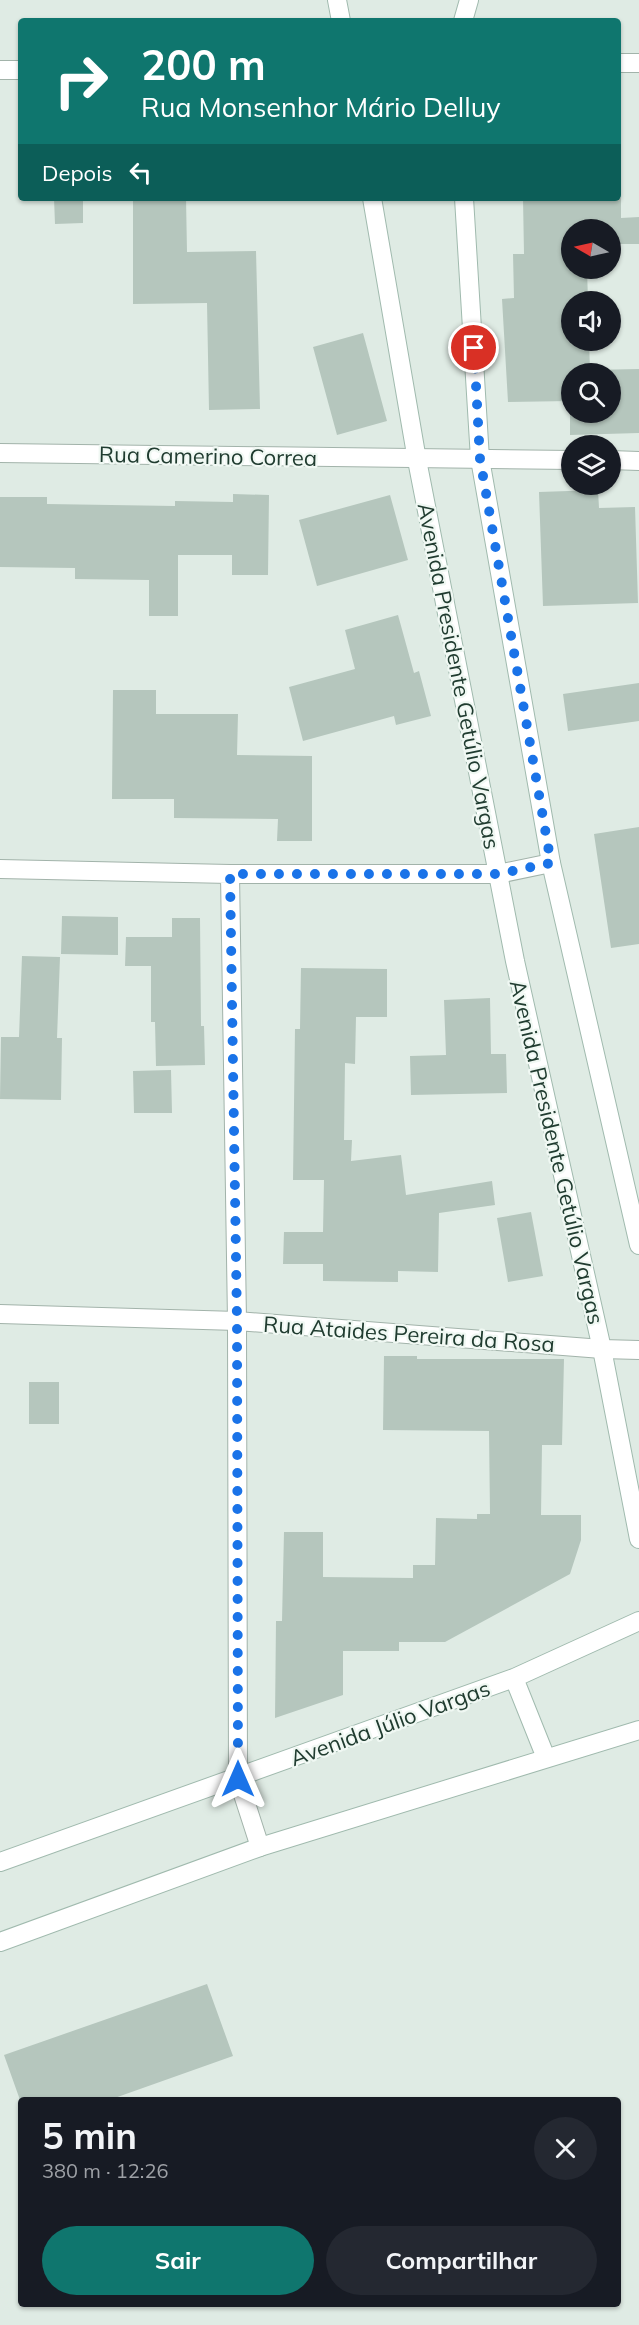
<!DOCTYPE html>
<html lang="pt">
<meta charset="utf-8">
<style>
:root{--surface:#171b24;--page:#242831;--text:#f1f3f6;--muted:#9ea1a6;--accent:#0f766e}
body{margin:0;font-family:Mulish,sans-serif;background:var(--page);color:var(--text);height:100vh;display:flex;flex-direction:column;font-size:22px;white-space:nowrap}
*{box-sizing:border-box;margin:0}
p{font-size:20px;color:var(--muted)}
.icon{flex:none;width:33px;height:33px;fill:none;stroke:currentColor;stroke-width:2;stroke-linecap:round;stroke-linejoin:round}
.map{position:relative;flex:1;overflow:hidden}
.panel{position:absolute;left:18px;top:2097px;width:603px;height:210px;display:flex;flex-direction:column;background:var(--surface);border-radius:6px;box-shadow:0 2px 4px #0004}
.panel>*{flex:none}
.hud{position:absolute;left:18px;top:18px;width:603px;height:183px;border-radius:6px;box-shadow:0 2px 4px #0004;background:#0f766e;color:#fff;overflow:hidden}
.needle{width:39px;rotate:279deg}
.tools{position:absolute;left:561px;top:219px;display:grid;gap:12px}
.tools a{display:grid;place-items:center;width:60px;height:60px;border-radius:50%;background:var(--surface);box-shadow:0 2px 4px #0004;font-size:30px}
.pin{position:absolute;display:grid;place-items:center;width:51px;height:51px;color:#fff;margin:-26px;border:3px solid #fff;border-radius:50%;box-shadow:0 2px 6px #0007}
.me{position:absolute;width:66px;margin:-33px;rotate:0deg;stroke-linejoin:round;filter:drop-shadow(0 0 4px #0008)}
.turn{display:flex;align-items:center;gap:21px;height:126px;padding:0 24px;font-size:27px}
.turn .icon{width:78px;height:78px;stroke-width:2.5}
.turn b{display:block;font-size:42px;line-height:51px}
.then{display:flex;align-items:center;height:57px;padding:0 24px;background:#0003;gap:12px;font-size:22px}
.round{display:grid;place-items:center;flex:none;width:63px;height:63px;border-radius:32px;background:var(--page)}
.overview{display:flex;align-items:center;justify-content:space-between;height:102px;padding:0 24px}
h1{font-size:36px;font-weight:700;line-height:45px}
.action{display:flex;gap:12px;margin-top:auto;padding:12px 24px}
.action a{flex:1;height:69px;border-radius:36px;background:var(--accent);color:#fff;font-size:24px;font-weight:700;line-height:69px;text-align:center}
.action a+a{background:var(--page);color:var(--text)}
.map>svg:first-child{display:block}
</style>
<div class="map">
<svg width="639" height="2325" viewBox="0 0 639 2325">
<rect width="100%" height="100%" fill="#dfebe4"/>
<!-- building -->
<path fill="#b5c6bd" fill-rule="evenodd" d="M54,198H83V223L55,224Z
M133,198H186L187,252L256,251L260,409L209,410L207,303L133,304Z
M523,198H621V218L639,217V244H610V230H572V268H587L588,302H572V340H589L590,370L639,369V433L570,435V401L508,402L502,299L514,298L513,254H524ZM572,374H610V412H572Z
M363,333L387,421L337,435L313,347Z
M598,490L599,508L635,507L638,603L543,606L539,492Z
M233,494L269,495L268,575H232V555H178V616H149V580L75,579V568L0,567V497H47V504L175,506V501L233,502Z
M390,495L408,560L317,586L299,520Z
M398,615L414,673L419,671L431,716L396,725L394,716L303,741L289,687L355,669L345,630Z
M639,683V721L568,731L563,694Z
M113,690H156V714H238L237,755L312,756V841H277L278,819L174,818V799H112Z
M639,827V944L611,948L594,834Z
M62,916L118,917V955L61,954Z
M172,918H200L201,1026H204L205,1065L156,1066L155,1022H151V966H125L126,937H172Z
M22,956L60,957L57,1038H62L61,1100L0,1099L1,1037H19Z
M301,968L387,969V1017H356L355,1064L345,1063L344,1140H352L351,1161L401,1155L406,1195L492,1181L495,1205L439,1213L438,1272L398,1271V1282L323,1281V1264H283L284,1232H323L324,1180H293L295,1029H300Z
M490,998L491,1054H506L507,1093L411,1095L410,1056L446,1055L444,1000Z
M171,1070L172,1113H134L133,1071Z
M531,1212L543,1276L508,1282L497,1218Z
M384,1356H417V1359H564L562,1445H542L541,1515H581V1540L570,1574L445,1642H399V1651H343V1695L275,1718L276,1621H282L284,1532H323V1577L413,1578V1565H435L436,1518L477,1519V1514H490L489,1431L383,1430Z
M29,1382H59V1424H29Z
M207,1984L233,2056L109,2100H20L4,2055Z"/>
<g fill="none" stroke-linecap="round" stroke-linejoin="round">
<defs>
<path id="minor" d="M618,63H639
M0,70H21
M0,453L572,460
M610,460L639,461
M0,869L230,874H498L551,863
M230,874L237,1321L238,1779L260,1847
M0,1314L237,1321L602,1349L639,1350"/>
<path id="secondary" d="M337,0L341,21
M463,21L469,0
M372,198L417,460L515,961L602,1349L639,1539
M464,198L480,459L551,863L639,1245
M514,1678L546,1758
M0,1862L514,1678L639,1621
M0,1942L260,1847L639,1730"/>
</defs>
<!-- minor casing -->
<use href="#minor" stroke="#a2b3aa" stroke-width="20"/>
<!-- secondary casing -->
<use href="#secondary" stroke="#a0baae" stroke-width="20"/>
<!-- minor -->
<use href="#minor" stroke="#fff" stroke-width="18"/>
<!-- secondary -->
<use href="#secondary" stroke="#fff" stroke-width="18"/>
</g>
<g fill="none" stroke-linecap="round" stroke-linejoin="round">
<!-- route -->
<path stroke="#1a73e8" stroke-width="10" stroke-dasharray="0 18" d="M238,1779L237,1321L230,874H498L551,863L480,459L474,348"/>
</g>
<g text-anchor="middle" dominant-baseline="central" stroke-width="4.5" stroke-linejoin="round" paint-order="stroke">
<!-- street labels -->
<g font-size="22" fill="#203c30" stroke="#f0f8f3">
<text transform="translate(208 456) rotate(1)">Rua Camerino Correa</text>
<text transform="translate(459 676) rotate(79)">Avenida Presidente Getúlio Vargas</text>
<text transform="translate(557 1152) rotate(77)">Avenida Presidente Getúlio Vargas</text>
<text transform="translate(409 1334) rotate(4)">Rua Ataides Pereira da Rosa</text>
<text transform="translate(390 1723) rotate(-20)">Avenida Júlio Vargas</text>
</g>
</g>
</svg>
<div class="tools">
<a><svg class="needle" viewBox="-14 -14 28 28"><path d="M0-13l5 13h-10z" fill="#e53935"/><path d="M0 13l5-13h-10z" fill="#9ea1a6"/></svg></a>
<a><svg class="icon" aria-label="sound" viewBox="0 0 24 24"><path d="M4 9h4l5-4v14l-5-4H4zM17 9q2 3 0 6"/></svg></a>
<a><svg class="icon" aria-label="search" viewBox="0 0 24 24"><circle cx="10" cy="10" r="6"/><path d="M15 15l6 6"/></svg></a>
<a><svg class="icon" aria-label="layers" viewBox="0 0 24 24"><path d="M12 4l9 5-9 5-9-5zM3 14l9 5 9-5"/></svg></a>
</div>
<div class="pin" style="left:474px;top:348px;background:#d93025"><svg class="icon" aria-label="arrive" viewBox="0 0 24 24"><path d="M6 21V4h12l-3 4 3 4H6"/></svg></div>
<svg class="me" style="left:238px;top:1779px" viewBox="-20 -20 40 40"><path d="M0-17L14 15 0 8-14 15z" fill="#1a73e8" stroke="#fff" stroke-width="4"/></svg>
<div class="hud">
<div class="turn"><svg class="icon" aria-label="right" viewBox="0 0 24 24"><path d="M7 20v-9h11M14 6l5 5-5 5"/></svg><div><b>200 m</b>Rua Monsenhor Mário Delluy</div></div>
<div class="then">Depois<svg class="icon" aria-label="left" viewBox="0 0 24 24"><path d="M17 20v-9H6M10 6l-5 5 5 5"/></svg></div>
</div>
<section class="panel">
<div class="overview"><div><h1>5 min</h1><p>380 m · 12:26</p></div><a class="round"><svg class="icon" aria-label="close" viewBox="0 0 24 24"><path d="M6 6l12 12M18 6L6 18"/></svg></a></div>
<div class="action"><a>Sair</a><a>Compartilhar</a></div>
</section>
</div>
